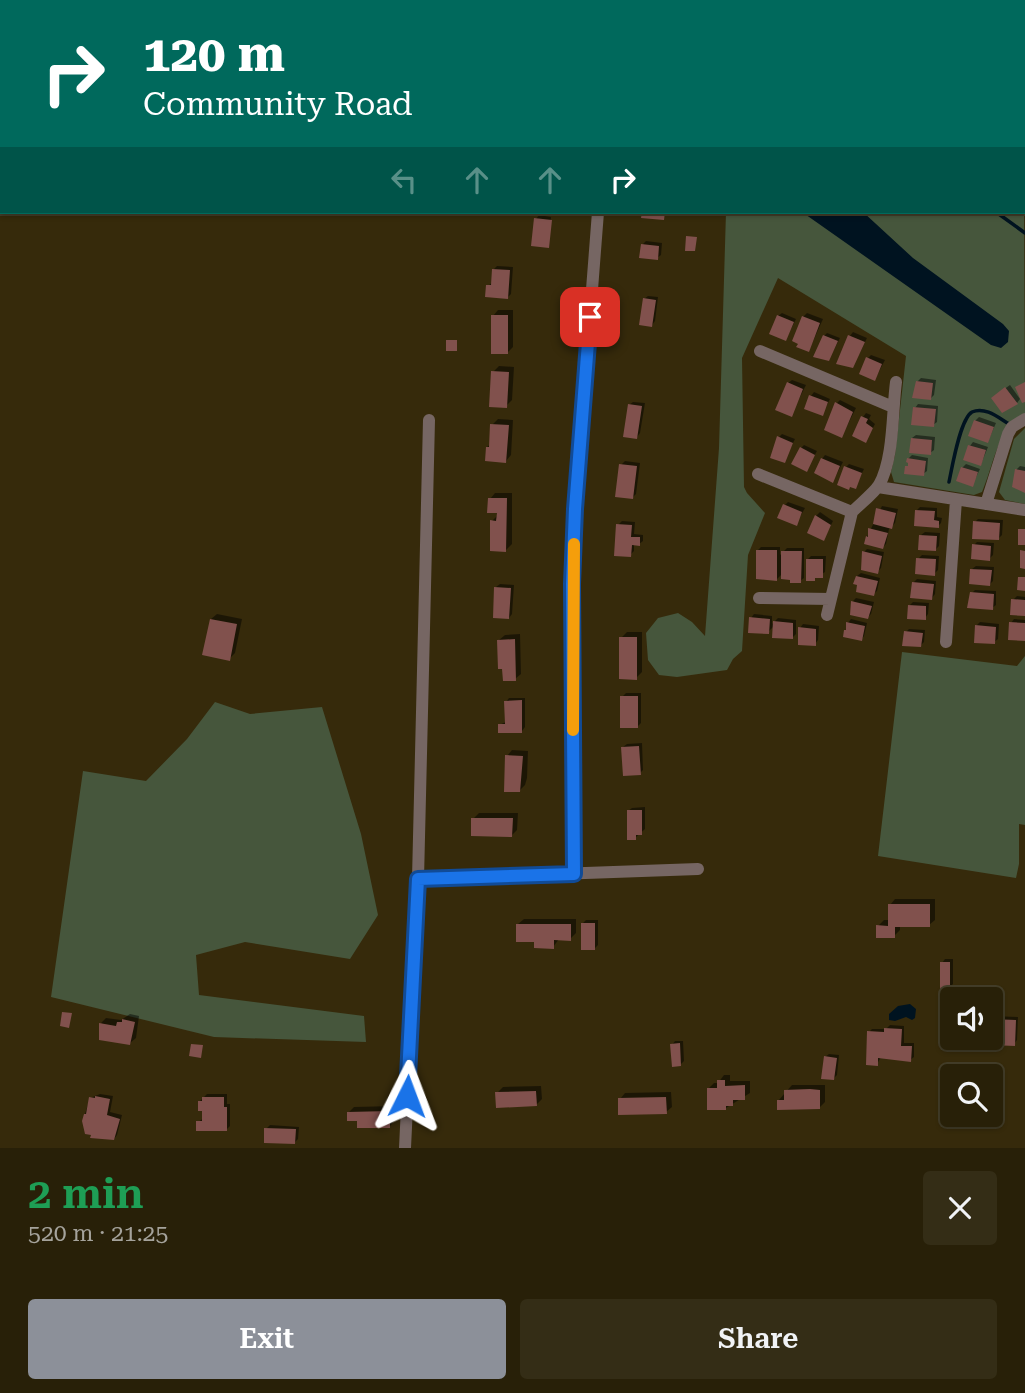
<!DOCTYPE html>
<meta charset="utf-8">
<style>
:root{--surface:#282008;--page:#342d16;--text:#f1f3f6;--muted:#a5a39c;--line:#443e29;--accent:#8c9099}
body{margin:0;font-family:"Roboto Serif",serif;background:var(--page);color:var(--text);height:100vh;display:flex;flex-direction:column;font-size:26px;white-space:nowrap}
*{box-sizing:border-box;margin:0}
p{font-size:23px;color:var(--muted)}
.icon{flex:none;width:38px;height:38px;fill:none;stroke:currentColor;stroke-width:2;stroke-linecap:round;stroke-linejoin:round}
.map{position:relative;height:1148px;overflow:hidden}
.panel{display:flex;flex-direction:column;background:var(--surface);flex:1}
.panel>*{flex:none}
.banner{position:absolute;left:0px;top:0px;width:1026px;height:214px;box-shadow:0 2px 5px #0004,0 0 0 2px var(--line);background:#00695c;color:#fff;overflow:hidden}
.fabs{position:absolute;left:940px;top:987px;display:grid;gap:14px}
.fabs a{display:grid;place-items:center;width:63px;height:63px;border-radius:7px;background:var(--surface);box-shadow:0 2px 5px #0004,0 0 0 2px var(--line);font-size:35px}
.pin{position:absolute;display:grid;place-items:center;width:60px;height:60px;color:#fff;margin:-30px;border-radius:14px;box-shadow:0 4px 10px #0006}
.me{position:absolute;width:77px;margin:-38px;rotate:3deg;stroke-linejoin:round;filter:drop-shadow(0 0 5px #0008)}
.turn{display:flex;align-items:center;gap:24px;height:147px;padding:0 28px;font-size:32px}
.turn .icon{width:91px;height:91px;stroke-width:2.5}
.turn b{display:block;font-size:49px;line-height:60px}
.lanes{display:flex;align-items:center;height:66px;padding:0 28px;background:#0003;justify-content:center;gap:35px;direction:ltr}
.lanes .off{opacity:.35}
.round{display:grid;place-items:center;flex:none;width:74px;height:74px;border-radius:7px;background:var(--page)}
.headline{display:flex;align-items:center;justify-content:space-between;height:119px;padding:0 28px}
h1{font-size:42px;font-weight:600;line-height:52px;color:#1e9e55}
.primary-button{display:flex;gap:14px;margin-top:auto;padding:14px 28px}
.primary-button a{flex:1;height:80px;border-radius:7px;background:var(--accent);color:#fff;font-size:28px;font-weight:600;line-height:80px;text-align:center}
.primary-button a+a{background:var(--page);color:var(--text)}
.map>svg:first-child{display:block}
</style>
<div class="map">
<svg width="1025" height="1148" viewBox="0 0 1025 1148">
<rect width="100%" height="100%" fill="#362a0b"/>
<!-- green -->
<path fill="#46563c" d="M649,0H876V2H649Z
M1024,184L1025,413C997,428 994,465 982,492L974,495L894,482L891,472L895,455L906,356L778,278L742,358L744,487L747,493L765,513L748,555L742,651L733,659L727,670L677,677L659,675L648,660L646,633L658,618L678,613L692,622L705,636L719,448L726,212H1024Z
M1025,428V504L1005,500L999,492L1014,439Z
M902,652L1017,666L1025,656V825L1019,824V864L1016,878L878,856Z
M215,702L250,714L322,707L361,834L378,915L350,959L245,942L196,955L199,995L364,1016L366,1042L214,1037L51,997L83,771L146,781L187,739Z"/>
<!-- water -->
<path fill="#001320" d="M802,212H863L913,258L1003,324L1009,331L1008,342L1001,348L991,345Z
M910,1004L916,1009L915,1018L912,1020L906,1017L895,1021L889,1020V1014L898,1006Z"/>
<!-- shadow -->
<path fill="#0007" d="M1011,0H1025V14L1024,2Z
M539,215L551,217L548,246L533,244L536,219Z
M646,241L662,243L661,255L657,258L643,244Z
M497,266L513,267L511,294L508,297L488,286L493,282L494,269Z
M648,296L658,297L655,321L652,325L644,299Z
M498,310H513V347L508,352L493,316Z
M782,313L796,319L786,339L778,316Z
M807,313L823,319L809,350L803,317Z
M853,332L867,338L853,366L850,336Z
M827,333L840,338L829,359L824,336Z
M871,355L885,360L875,379L868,358Z
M499,366L514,367L512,400L506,406L493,372Z
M921,378L936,380L934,395L931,398L917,382Z
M792,380L806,385L791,415L788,383Z
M1010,385L1020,399L1017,403L996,395Z
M814,392L830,399L822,414L811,396Z
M840,400L856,408L842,436L837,403Z
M633,402L645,403L640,433L637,437L629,405Z
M918,404L938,406L937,422L933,425L915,408Z
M866,413L871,415L869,419L875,424L866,441L863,417Z
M979,417L996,423L988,441L975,421Z
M498,419L513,420L511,455L506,461L487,447L491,444L492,425Z
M782,434L795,439L784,461L779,437Z
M916,435L935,437L934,450L930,453L912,438Z
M973,442L988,447L981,464L970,446Z
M804,445L817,451L807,469L801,448Z
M825,455L843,462L833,481L822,459Z
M912,455L928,458L927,471L923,474L907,467L912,462L908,459Z
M625,461L640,463L636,494L632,498L621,465Z
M849,464L864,469L855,487L846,467Z
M966,464L980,469L972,485L962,468Z
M1020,466L1025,467V491L1016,470Z
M495,493H512V544L506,550L492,521L498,515L490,499Z
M788,502L805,508L796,524L785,505Z
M882,506L898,509L895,523L889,529L886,544L883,547L867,537Z
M920,507L937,508V517L942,518L941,523L938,526L916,511Z
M820,512L833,521L824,539L816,516Z
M978,519L1003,520L1002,535L999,538L975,522Z
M622,521L635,522L634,534L643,535V541L639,544H634V551L630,555L618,525Z
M925,532L940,533L939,546L936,549L921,535Z
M977,542L994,543L993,555L989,559L974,545Z
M761,547H780V555L787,548H804V578L800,581L783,573L776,580L758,550Z
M867,549L884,552L881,568L877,572L864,552Z
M922,555L939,556L938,570L934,574L918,559Z
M811,556H826L825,572L814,579L808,559Z
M976,566L994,567L993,581L990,584L972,569Z
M861,573L880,578L877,591L873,594L857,576Z
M917,579L936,581L935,594L932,598L913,583Z
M500,584L514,585L512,614L509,618L496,587Z
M975,590L996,591V605L992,608L972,593Z
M1017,596L1025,597V614L1013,600Z
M856,598L874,602L871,614L868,617L853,601Z
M913,602L929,603L928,614L925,618L909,606Z
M217,614L242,619L235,653L229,659L211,619Z
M754,614L772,616V624L778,618L796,620V634L792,638L774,626L768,632L751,618Z
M851,619L867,623L864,636L861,640L848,628V623Z
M1014,619L1025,620V639L1011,623Z
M980,622L999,624L998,639L994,642L976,626Z
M803,624L819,626L818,640L815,644L800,628Z
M909,629L925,630L924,642L920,646L906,632Z
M627,632H642V672L636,678L621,638Z
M520,634L521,674L515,679L504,667L499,640L505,635Z
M626,693H641V723L638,726L622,697Z
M509,698H525V727L522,731L499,725L506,722V702Z
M642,743L643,770L640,773L623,747L627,744Z
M512,750L528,751L527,778L525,785L519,791L507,756Z
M645,807V829L635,838L628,811L632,808Z
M479,813H518L517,830L511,836L473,819Z
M895,899H935V920L929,925H900V930L894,936L878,926L884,920H890V905Z
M524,919H576V933L570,939H559L553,947L536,940L518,924Z
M586,920H598V945L595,948L583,923Z
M945,959H953V984L949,988L942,963Z
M130,1014L139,1016L136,1038L130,1043L101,1023L106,1018L121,1020Z
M990,1016L1018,1017L1017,1040L1014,1044L970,1042V1038H990Z
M890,1025L904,1026V1043H914V1057L910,1060L881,1057L877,1064L869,1032L872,1029H886Z
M675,1041H683L684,1061L681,1064L672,1045Z
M829,1054L839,1055L837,1075L834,1078L825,1057Z
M724,1075H730V1081H750V1093L726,1108L708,1089L714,1083H718Z
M792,1085H825V1102L820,1107L778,1101Z
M541,1086L542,1099L536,1105L497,1093L503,1087Z
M671,1092L672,1107L666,1112L620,1099L625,1093Z
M100,1094L113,1096L110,1112L122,1115L117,1135L114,1139L93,1134L85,1114L90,1098Z
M207,1094H227V1104H230V1126L226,1130L198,1122L204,1118L200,1101Z
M395,1106V1120L390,1126L359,1119L349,1112L354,1107Z
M270,1125L299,1127L298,1139L295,1142L266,1129Z"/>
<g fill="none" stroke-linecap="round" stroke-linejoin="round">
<!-- stream -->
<path stroke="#001320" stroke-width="3.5" d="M798,0L799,2
M996,212L1025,233
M949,482C952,468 960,419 972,412C985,406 999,418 1009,424"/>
</g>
<!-- building -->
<path fill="#81514d" d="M642,212H665L664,220L641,218Z
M534,218L552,220L549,248L531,246Z
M686,236L697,237L695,251H685Z
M641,244L659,246L658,260L639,258Z
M492,269L510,270L508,299L485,297L486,285H491Z
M643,298L656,300L652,327L639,325Z
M491,315H508V354H491Z
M777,315L794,322L786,341L769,334Z
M802,316L820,323L809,352L796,347L798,344L792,341Z
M823,335L838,341L829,361L813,357Z
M848,335L865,342L853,368L836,364Z
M446,340H457V351H446Z
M866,357L882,364L875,381L859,374Z
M491,371L509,372L507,408L489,407Z
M916,381L933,383L931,400L912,398Z
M787,382L803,389L792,417L775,410Z
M1025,382V402L1022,403L1015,387Z
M1005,387L1018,404L1002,413L991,398Z
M809,395L828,402L823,416L804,409Z
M835,402L853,412L842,438L824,430Z
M628,404L642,406L637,439L623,437Z
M913,407L936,409L934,427L911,425Z
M861,416L868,419L866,423L873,428L866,443L852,436Z
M974,420L994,427L988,443L968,436Z
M490,424L509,425L506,463L485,461L486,447H489Z
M777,436L793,443L785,463L770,458Z
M911,438L932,440L931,455L909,453Z
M968,445L986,450L981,466L963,460Z
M800,447L815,455L807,472L791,464Z
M821,458L840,466L833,483L814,473Z
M907,458L926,461L924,476L904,474L905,466H908V463L906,462Z
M619,464L637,466L633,499L615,497Z
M844,466L862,473L856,489L850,487L849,490L837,485Z
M961,467L978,472L973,487L956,481Z
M1015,469L1025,471V493L1012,487Z
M488,498H507L506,552L490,551V520L496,521L497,513H487Z
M783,504L802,512L797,526L777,518Z
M876,508L896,513L892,529L873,524Z
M915,510L935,511L934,520L939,521V528L914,526Z
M815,515L831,525L824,541L807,533Z
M973,521L1000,523L999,540L972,539Z
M616,524L632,525L631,537H640V546L632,545L631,557L614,556Z
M868,528L888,533L883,549L864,544L866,536L868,537Z
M1018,529H1025V545H1018Z
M919,535L937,536L936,551L918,550Z
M972,544L991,546L990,561L971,559Z
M756,550H777V581L756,579Z
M1020,550L1025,551V569L1020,568Z
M781,551H802L801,583H790V580L781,579Z
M862,551L882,556L878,574L861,570Z
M916,558L936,559L935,576L915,574Z
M806,559H823V578H815V581H806Z
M970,569L992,570L990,586L969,584Z
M856,576L878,581L874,596L856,592L857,585L853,584Z
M1018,577H1025V591L1017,590Z
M912,582L934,584L932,600L910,598Z
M494,587L511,588L509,619L493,618Z
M970,592L994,594L993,610L967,608Z
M1011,599L1025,600V616L1010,615Z
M851,601L872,606L868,619L850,615Z
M908,605L926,606V620L907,619Z
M749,617L770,619L769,634L748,633Z
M210,619L237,624L230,661L202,655Z
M773,621L793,623V639L772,638Z
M846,622L865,626L862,641L843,637L844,630H846Z
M1009,622L1025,623V641L1008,640Z
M975,625L996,627L995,644L974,643Z
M798,627L816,629V646L798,645Z
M904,631L923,633L921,647L902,646Z
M619,637H637V680L619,679Z
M515,639L516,681H503L502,669H498L497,640Z
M620,696H638V728H620Z
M522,700V733H498V724H505L504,701Z
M639,746L641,775L623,776L621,747Z
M505,755L523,756L520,792H504Z
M627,810H642V835H636V840H627Z
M471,818H513L512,837L471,836Z
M888,904H930V927H895V938H876V925L888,926Z
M581,923H595V950H581Z
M516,924H571V941L554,940V949L534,948V942H516Z
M940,962H950V990H940Z
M62,1012L72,1013L69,1028L60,1026Z
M122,1019L135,1022L130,1045L99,1040V1023L116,1026L117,1022H122Z
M990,1019L1016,1020L1015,1046L968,1044V1038H990Z
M884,1028L902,1029L901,1046H912L911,1062L878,1058V1066L866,1065L867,1031L884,1032Z
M680,1043L681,1066L672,1067L670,1044Z
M191,1044L203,1045L201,1058L189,1056Z
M824,1056L837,1058L834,1080L821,1079Z
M717,1080H725V1086L745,1085V1100H733V1106H726V1110H707V1088H717Z
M810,1089L820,1090V1109L777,1110V1100H784V1090Z
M536,1091L537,1106L496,1108L495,1092Z
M95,1096L110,1099L107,1115L120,1119L114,1140L90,1138L91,1135L85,1134L82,1121L84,1114H86L89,1097L95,1098Z
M202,1097H224V1107H227V1131H196V1121H202V1111H198V1101H202Z
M666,1097L667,1114L618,1115V1098Z
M390,1111V1128H357V1121H347V1112Z
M264,1128L296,1129L295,1144L264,1143Z"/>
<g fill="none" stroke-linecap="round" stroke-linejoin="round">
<!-- minor -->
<path stroke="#766663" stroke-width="12" d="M367,0L368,2
M977,0L978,2
M561,2L562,0
M1024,43L1025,42
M1024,79L1025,81
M760,351L893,407
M758,474L852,512
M878,487L1025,510
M986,504L1008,434L1012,427L1025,419
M759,598L831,599
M827,615L852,512C860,504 874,493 879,485C894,459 892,412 896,382
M946,642L956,500
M574,874L572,584L575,509L598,212
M418,879L698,869
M405,1148L418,879L429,420"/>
</g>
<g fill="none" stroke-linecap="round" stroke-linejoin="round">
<defs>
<path id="route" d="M407,1096L418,879L574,874L572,584L575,509L590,317"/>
</defs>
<!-- route casing -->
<use href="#route" stroke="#114b97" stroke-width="18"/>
<!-- route -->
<use href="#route" stroke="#1a73e8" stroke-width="12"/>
<!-- slow -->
<path stroke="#f59e0b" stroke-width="12" d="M573,730L574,544"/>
</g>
</svg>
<div class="fabs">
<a><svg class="icon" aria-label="sound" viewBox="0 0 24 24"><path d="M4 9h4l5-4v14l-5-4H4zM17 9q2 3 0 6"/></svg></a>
<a><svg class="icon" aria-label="search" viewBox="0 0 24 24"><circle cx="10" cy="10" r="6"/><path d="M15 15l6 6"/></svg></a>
</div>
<div class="pin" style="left:590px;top:317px;background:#d93025"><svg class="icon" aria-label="arrive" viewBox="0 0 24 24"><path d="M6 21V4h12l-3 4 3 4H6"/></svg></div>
<svg class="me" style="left:407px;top:1096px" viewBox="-20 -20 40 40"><path d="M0-17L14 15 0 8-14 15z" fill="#1a73e8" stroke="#fff" stroke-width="4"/></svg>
<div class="banner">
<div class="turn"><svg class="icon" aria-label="right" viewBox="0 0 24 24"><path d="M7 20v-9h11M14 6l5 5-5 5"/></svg><div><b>120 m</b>Community Road</div></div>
<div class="lanes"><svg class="icon off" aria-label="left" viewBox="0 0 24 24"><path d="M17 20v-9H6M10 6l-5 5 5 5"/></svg><svg class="icon off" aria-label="ahead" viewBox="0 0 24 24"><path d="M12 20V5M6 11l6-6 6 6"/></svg><svg class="icon off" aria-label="ahead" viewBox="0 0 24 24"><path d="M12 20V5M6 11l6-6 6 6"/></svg><svg class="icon" aria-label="right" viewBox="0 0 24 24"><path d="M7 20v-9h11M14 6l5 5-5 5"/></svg></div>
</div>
</div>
<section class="panel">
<div class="headline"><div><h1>2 min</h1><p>520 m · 21:25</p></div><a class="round"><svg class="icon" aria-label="close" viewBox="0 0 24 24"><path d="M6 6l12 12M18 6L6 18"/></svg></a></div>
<div class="primary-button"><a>Exit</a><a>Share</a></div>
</section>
